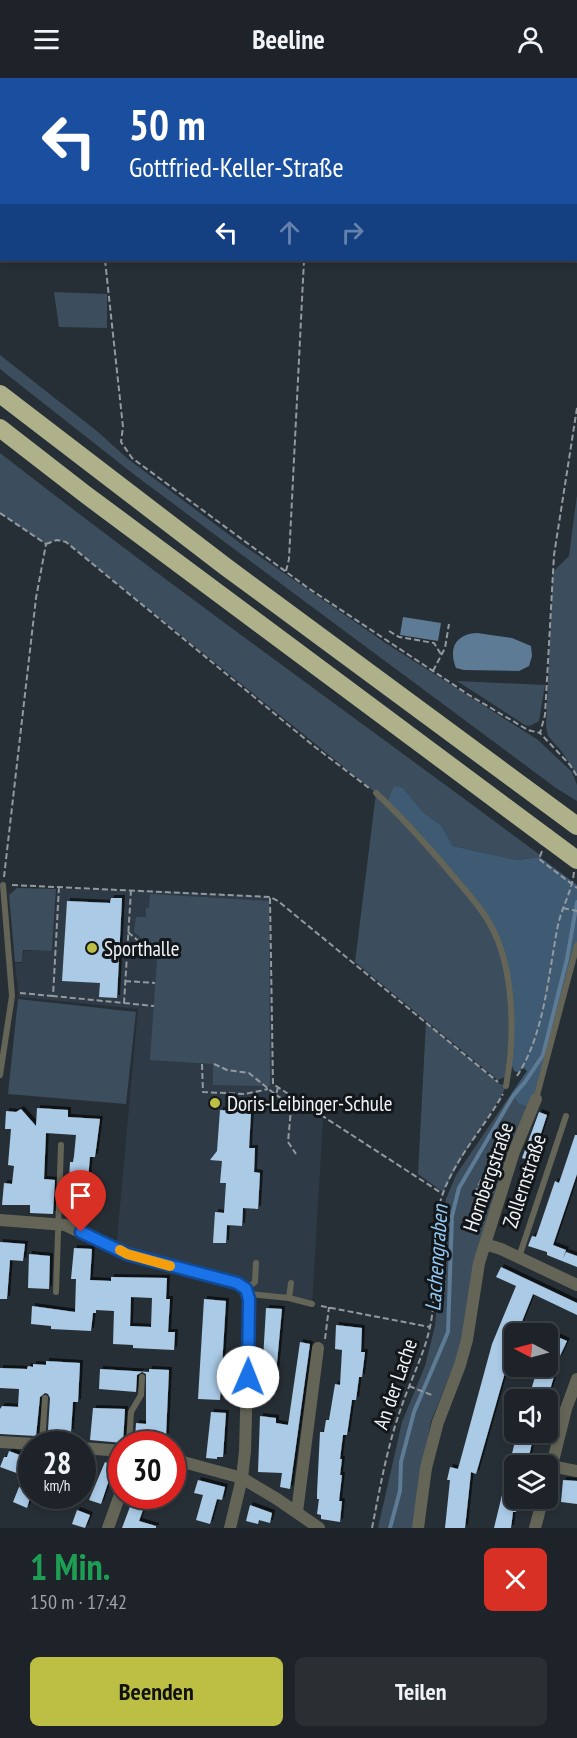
<!DOCTYPE html>
<html lang="de">
<meta charset="utf-8">
<style>
:root{--surface:#1d2328;--page:#2a2f34;--text:#f1f3f6;--muted:#a0a4a8;--line:#3b4045;--accent:#bcbf43}
body{margin:0;font-family:"PT Sans Narrow",sans-serif;background:var(--page);color:var(--text);height:100vh;display:flex;flex-direction:column;font-size:22px;white-space:nowrap}
*{box-sizing:border-box;margin:0}
p{font-size:20px;color:var(--muted)}
.icon{flex:none;width:33px;height:33px;fill:none;stroke:currentColor;stroke-width:2;stroke-linecap:round;stroke-linejoin:round}
.map{position:relative;height:1450px;overflow:hidden}
.drawer{display:flex;flex-direction:column;background:var(--surface);flex:1}
.drawer>*{flex:none}
.top-card{position:absolute;left:0px;top:0px;width:578px;height:183px;box-shadow:0 3px 9px #0003,0 0 0 2px var(--line);background:#1a4fa0;color:#fff;overflow:hidden}
.needle{width:39px;rotate:276deg}
.fabs{position:absolute;left:504px;top:1245px;display:grid;gap:12px}
.fabs a{display:grid;place-items:center;width:54px;height:54px;border-radius:9px;background:var(--surface);box-shadow:0 3px 9px #0003,0 0 0 2px var(--line);font-size:30px}
.speed{position:absolute;left:18px;top:1353px;display:flex;gap:12px;font-size:30px;font-weight:700;text-align:center}
.speed>*{display:grid;place-content:center;width:78px;height:78px;border-radius:50%;background:var(--surface);box-shadow:0 3px 9px #0003,0 0 0 2px var(--line);line-height:1}
.speed small{font-size:15px;font-weight:400}
.speed .limit{border:9px solid #d22;background:#fff;color:#111}
.pin{position:absolute;display:grid;place-items:center;width:51px;height:51px;color:#fff;margin:-62px -26px;border-radius:50% 50% 50% 0;rotate:-45deg;box-shadow:0 0 6px #0007}
.pin .icon{rotate:45deg}
.me{position:absolute;width:66px;margin:-33px;rotate:1deg;stroke-linejoin:round;filter:drop-shadow(0 0 4px #0008)}
.turn{display:flex;align-items:center;gap:21px;height:126px;padding:0 30px;font-size:27px}
.turn .icon{width:78px;height:78px;stroke-width:2.5}
.turn b{display:block;font-size:42px;line-height:51px}
.lanes{display:flex;align-items:center;height:57px;padding:0 30px;background:#0003;justify-content:center;gap:30px;direction:ltr}
.lanes .off{opacity:.35}
.round{display:grid;place-items:center;flex:none;width:63px;height:63px;border-radius:9px;background:var(--page)}
.summary{display:flex;align-items:center;justify-content:space-between;height:102px;padding:0 30px}
h1{font-size:36px;font-weight:700;line-height:45px;color:#1e9e55}
.button{display:flex;gap:12px;margin-top:auto;padding:12px 30px}
.button a{flex:1;height:69px;border-radius:9px;background:var(--accent);color:#111;font-size:24px;font-weight:700;line-height:69px;text-align:center}
.button a+a{background:var(--page);color:var(--text)}
header{display:flex;justify-content:space-between;align-items:center;height:78px;padding:0 30px;background:var(--surface);font-size:27px;font-weight:700}
.map>svg:first-child{display:block}
</style>
<header><svg class="icon" aria-label="menu" viewBox="0 0 24 24"><path d="M4 6h16M4 12h16M4 18h16"/></svg>Beeline<svg class="icon" aria-label="person" viewBox="0 0 24 24"><circle cx="12" cy="8" r="4"/><path d="M4 21q1-7 8-7t8 7"/></svg></header>
<div class="map">
<svg width="577" height="1450" viewBox="0 0 577 1450">
<defs>
<filter id="shadow"><feDropShadow dx="3" dy="-3" stdDeviation="0" flood-color="#0009"/></filter>
</defs>
<rect width="100%" height="100%" fill="#272f36"/>
<!-- built -->
<path fill="#2e3b47" d="M57,811L146,812L270,819L273,1006L323,1041L312,1226L249,1216L246,1211L112,1168L117,1162L138,931L19,919L15,885H22L24,873H53Z"/>
<!-- green -->
<path fill="#3c4e5d" d="M54,214L107,216V250L59,249Z
M0,277L98,354L128,381L240,465L387,566L538,662L572,694L577,707V723L556,710L136,398L0,291Z
M0,375C177,513 360,643 540,777L539,779L517,782L453,768L441,747L423,734L403,710L414,753L490,847L503,880L511,940L505,999L498,1002L355,884L376,715L66,464L57,462L46,466L0,435Z
M577,417V698L562,674L548,658L546,648L553,494L569,478Z
M457,603L545,607L539,643L530,648L525,647Z
M17,810L56,811L52,873L23,872L22,884H15L9,817Z
M150,816L269,823L270,1008L213,1007V986L150,982L158,867L148,866L134,854L136,839H146V830H149Z
M18,921L136,934L126,1026L8,1016Z
M426,944L500,1006L506,1008L502,1017L464,1076L443,1114L418,1096Z
M511,1016L519,1026L528,1029L459,1274L431,1343L418,1411L414,1450H378L402,1344L425,1288L435,1248L442,1176V1148L446,1121L456,1097Z"/>
<!-- forest -->
<path fill="#3e5b73" d="M394,708L403,710L423,734L441,747L453,768L517,782L539,779L540,777L541,780L577,807V877L533,1020L528,1029L519,1026L511,1016L527,993L524,990L518,994L514,993L510,983L509,915L498,864L473,821L387,725Z"/>
<!-- water -->
<path fill="#5d7b95" d="M403,539L441,545L438,563L400,557Z
M477,555L512,560L531,568L532,578L529,588L519,593L464,592L456,590C448,570 456,556 477,555Z"/>
<g fill="none" stroke-linecap="round" stroke-linejoin="round">
<!-- stream -->
<path stroke="#5d7b95" stroke-width="4" d="M390,1450L400,1413L401,1384L414,1334L448,1254L452,1138L459,1110L513,1018L525,1004L543,977L567,881L577,824"/>
</g>
<!-- building -->
<path fill="#aacae6" fill-rule="evenodd" filter="url(#shadow)" d="M111,820H122L117,920L99,919L100,905L62,903L67,823L110,825Z
M37,1030L68,1032V1039L100,1041L95,1079H90L85,1133H83V1138L64,1137L65,1102H69L70,1084H73L74,1078L76,1057L46,1055L44,1101L55,1102L53,1136L30,1135V1127H2L4,1105L12,1106L14,1088L8,1087L11,1051H5L6,1033L16,1034L21,1031L36,1048Z
M220,1032L251,1034L249,1070H255L254,1094L260,1095L258,1131L243,1130L242,1148L227,1147L226,1165H213L215,1134L224,1135L226,1105H220L222,1083L210,1082L217,1073Z
M539,1034L547,1037L532,1083L522,1080Z
M575,1057H577V1096L553,1167L566,1172L563,1180L566,1174L577,1178V1189L547,1177V1174L528,1168L532,1158L536,1159L555,1103L559,1105Z
M0,1164L25,1166L23,1183L10,1182L7,1221H0Z
M74,1170L92,1171L90,1202L111,1203V1199L167,1200L166,1221H170L168,1254H175L174,1272L133,1270V1267L113,1266L114,1233L96,1232V1235H93L91,1253L51,1251V1248L31,1246L32,1228L75,1234L76,1201H71ZM131,1219L152,1220L151,1249L130,1248Z
M29,1176L50,1178L49,1211L28,1210Z
M501,1189L577,1225V1237L533,1216L517,1256H514V1263L476,1396L471,1394L465,1450H445L450,1402H447L450,1389L458,1391L492,1266L516,1208L496,1199Z
M204,1221L226,1223L220,1322L198,1321Z
M266,1230L282,1231L274,1317L261,1316Z
M336,1247L362,1250L361,1274H365L362,1299H359L356,1322H352L347,1357H343L340,1381H342L340,1397H342L339,1423H342L340,1444L321,1441V1437L317,1436L319,1421H317V1415L320,1354H324L326,1342H329L335,1306L340,1307L342,1272L335,1271Z
M553,1257L567,1263L559,1280L548,1274V1267Z
M300,1264L310,1266L290,1411L280,1409L282,1395L258,1394L260,1338L276,1340V1345L288,1347Z
M46,1283L80,1285L78,1324H73L71,1354L48,1352L50,1320L48,1316L45,1315L40,1319L36,1358L0,1356V1331L2,1328L18,1329L19,1311L0,1310V1290L27,1291L28,1288L33,1289V1286L46,1287Z
M538,1289L555,1295L547,1322H528Z
M100,1291L149,1294V1291L169,1292L166,1358H163L162,1362L135,1361L136,1345L146,1346V1296L142,1294L137,1297L136,1314L99,1311Z
M93,1330L125,1331L123,1365L90,1362Z
M211,1334L226,1335L223,1379H217V1381L206,1380Z
M517,1355H534L527,1388H514V1420H522L519,1432L517,1431L516,1434H513L511,1450H494Z
M9,1373L28,1380L22,1397L0,1389L4,1379H7Z
M105,1384L120,1390L115,1404L109,1402L101,1426L89,1422Z
M198,1402L225,1409L222,1422L217,1421L210,1446L196,1442L203,1417L194,1415Z
M563,1402L577,1403V1426L561,1424Z
M19,1409L32,1413L27,1430L13,1424Z
M134,1418H148L139,1443L156,1448V1450H122Z
M250,1427L272,1435L270,1445L259,1442L258,1446L246,1443Z
M77,1432L90,1437L85,1450L72,1446Z"/>
<g fill="none" stroke-linecap="round" stroke-linejoin="round">
<!-- path -->
<path stroke="#93999f" stroke-width="2" stroke-dasharray="6 3" stroke-linecap="butt" d="M90,0V2
M544,0L545,2
M314,2V0
M576,107L577,108
M105,182L123,349L121,364L132,380L308,510L469,617L528,652L540,655
M577,330L554,477L545,637L540,655L570,687L577,698
M0,435L46,466
M46,466L57,462L66,464L315,669L369,710
M286,493L289,481L304,182
M389,553L399,559L434,565L442,578
M433,593L445,570L449,546
M542,773L539,781L577,810
M4,799L36,520L46,466
M12,807L270,819L278,823L498,1004
M59,809L53,918L124,925L131,812
M270,820L273,1006L443,1116
M563,830L577,833
M128,854L157,879
M125,903L155,905
M20,915L53,918
M124,925L154,928
M202,986L203,1014L245,1016L268,1011
M214,986L227,992L249,995L276,1017
M517,998C545,955 548,897 558,847C562,829 572,813 574,794
M278,1009L276,1017L289,1025L291,1031L288,1064L296,1076
M480,1142C467,1123 481,1093 499,1083
M321,1228L430,1249
M325,1261L329,1229
M409,1308L434,1318
M372,1450C380,1410 387,1369 401,1330C410,1303 424,1277 430,1249C439,1208 429,1155 442,1118C455,1080 484,1050 503,1016"/>
<!-- service -->
<path stroke="#646556" stroke-width="6" d="M376,715C402,739 425,765 448,792C462,809 479,826 490,846C515,890 515,960 506,1008
M0,997L12,918L3,807
M536,1021L577,867
M519,1179L566,1038
M246,1211L255,1204L256,1185
M56,1214L61,1067
M249,1216L289,1220L312,1226
M289,1220L291,1205
M42,1366L45,1320
M129,1366L131,1334L141,1317L142,1299"/>
<!-- minor -->
<path stroke="#646556" stroke-width="12" d="M0,1142L65,1147L127,1176L237,1205C248,1210 249,1217 249,1228L245,1373L242,1400L230,1450
M485,1166L501,1171L577,1207
M0,1364L35,1366
M82,1370L122,1373
M172,1381L242,1400L277,1421L319,1450
M551,1388L577,1393
M548,1403L566,1331L577,1301
M297,1434L318,1270
M108,1450L122,1411
M418,1450L426,1390L438,1344L460,1287L467,1262L479,1185L514,1074L536,1021
M535,1450L543,1420"/>
<!-- motorway -->
<path stroke="#afb18b" stroke-width="18" d="M0,316L226,489L577,748
M0,350L85,416L546,759"/>
<!-- motorway-bridge -->
<path stroke="#afb18b" stroke-width="18" d="M546,759L577,782"/>
</g>
<g fill="none" stroke-linecap="round" stroke-linejoin="round">
<defs>
<path id="route" d="M81,1154L127,1176L237,1205L246,1211L249,1221L248,1299"/>
</defs>
<!-- route casing -->
<use href="#route" stroke="#114b97" stroke-width="15"/>
<!-- route -->
<use href="#route" stroke="#1a73e8" stroke-width="10"/>
<!-- slow -->
<path stroke="#f59e0b" stroke-width="10" d="M120,1172L127,1176L170,1188"/>
</g>
<!-- markers -->
<g fill="#bcbf43" stroke="#13171a" stroke-width="2">
<circle cx="92" cy="870" r="6"/>
<circle cx="215" cy="1025" r="6"/>
</g>
<g text-anchor="middle" dominant-baseline="central" stroke-width="6" stroke-linejoin="round" paint-order="stroke">
<!-- poi labels -->
<g font-size="21" fill="#f0f5f9" stroke="#13171a" text-anchor="start">
<text x="104" y="870">Sporthalle</text>
<text x="227" y="1025">Doris-Leibinger-Schule</text>
</g>
<!-- street labels -->
<g font-size="21" fill="#f0f5f9" stroke="#13171a">
<text transform="translate(488 1099) rotate(-71)">Hornbergstraße</text>
<text transform="translate(524 1103) rotate(-72)">Zollernstraße</text>
<text transform="translate(395 1306) rotate(-71)">An der Lache</text>
</g>
<!-- water labels -->
<g font-size="22" font-style="italic" fill="#95c9f5" stroke="#13171a">
<text transform="translate(436 1180) rotate(-86)">Lachengraben</text>
</g>
</g>
</svg>
<div class="fabs">
<a><svg class="needle" viewBox="-14 -14 28 28"><path d="M0-13l5 13h-10z" fill="#e53935"/><path d="M0 13l5-13h-10z" fill="#a0a4a8"/></svg></a>
<a><svg class="icon" aria-label="sound" viewBox="0 0 24 24"><path d="M4 9h4l5-4v14l-5-4H4zM17 9q2 3 0 6"/></svg></a>
<a><svg class="icon" aria-label="layers" viewBox="0 0 24 24"><path d="M12 4l9 5-9 5-9-5zM3 14l9 5 9-5"/></svg></a>
</div>
<div class="speed"><div>28<small>km/h</small></div><div class="limit">30</div></div>
<div class="pin" style="left:81px;top:1154px;background:#d93025"><svg class="icon" aria-label="arrive" viewBox="0 0 24 24"><path d="M6 21V4h12l-3 4 3 4H6"/></svg></div>
<svg class="me" style="left:248px;top:1299px" viewBox="-20 -20 40 40"><circle r="19" fill="#fff"/><path d="M0-13L10 11 0 6-10 11z" fill="#1a73e8"/></svg>
<div class="top-card">
<div class="turn"><svg class="icon" aria-label="left" viewBox="0 0 24 24"><path d="M17 20v-9H6M10 6l-5 5 5 5"/></svg><div><b>50 m</b>Gottfried-Keller-Straße</div></div>
<div class="lanes"><svg class="icon" aria-label="left" viewBox="0 0 24 24"><path d="M17 20v-9H6M10 6l-5 5 5 5"/></svg><svg class="icon off" aria-label="ahead" viewBox="0 0 24 24"><path d="M12 20V5M6 11l6-6 6 6"/></svg><svg class="icon off" aria-label="right" viewBox="0 0 24 24"><path d="M7 20v-9h11M14 6l5 5-5 5"/></svg></div>
</div>
</div>
<section class="drawer">
<div class="summary"><div><h1>1 Min.</h1><p>150 m · 17:42</p></div><a class="round" style="background:#d93025;color:#fff"><svg class="icon" aria-label="close" viewBox="0 0 24 24"><path d="M6 6l12 12M18 6L6 18"/></svg></a></div>
<div class="button"><a>Beenden</a><a>Teilen</a></div>
</section>
